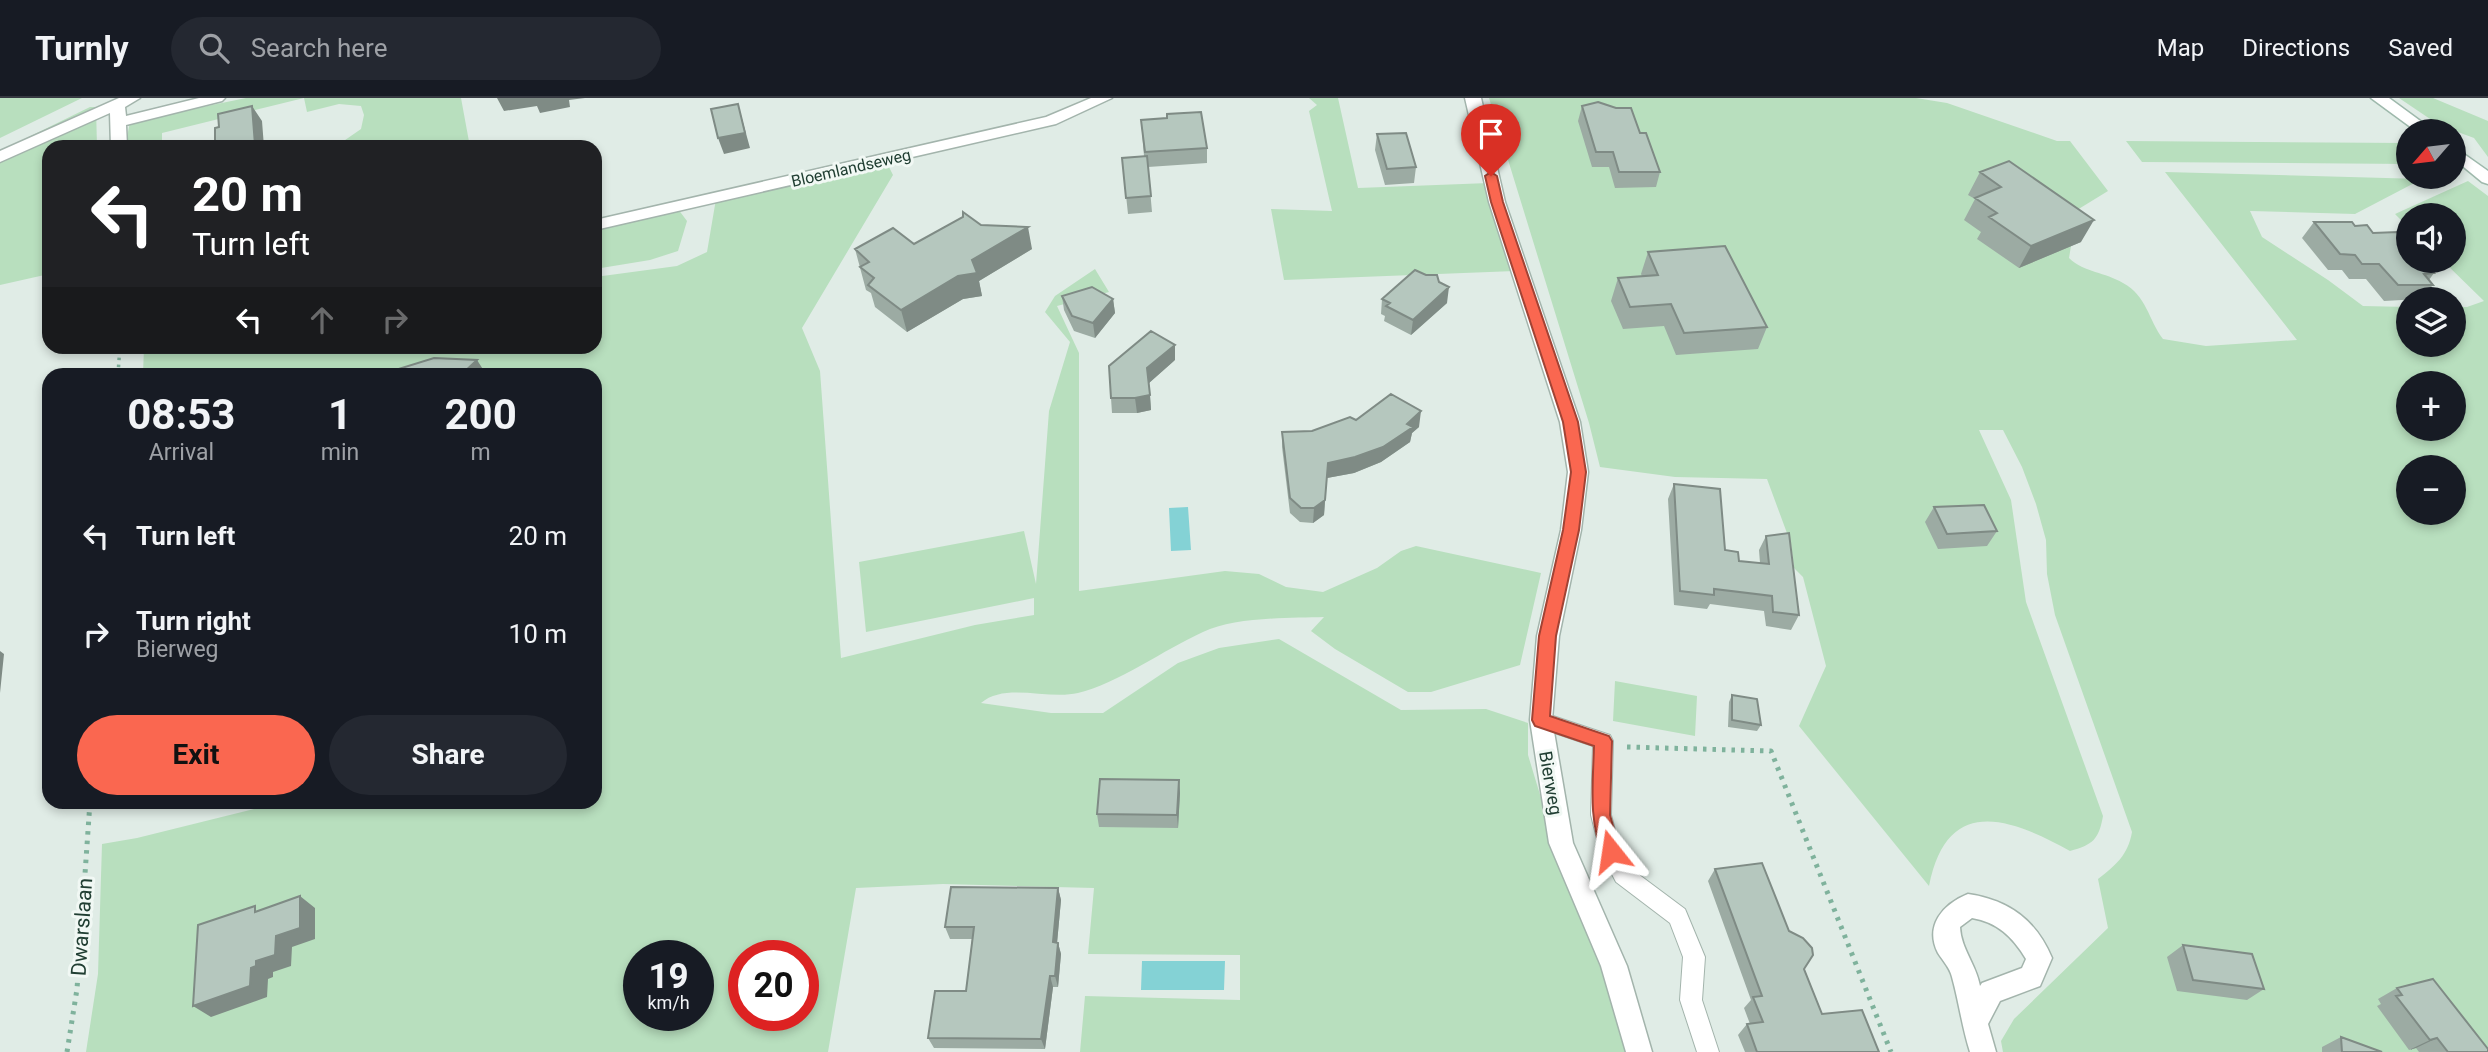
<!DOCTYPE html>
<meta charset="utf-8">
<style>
:root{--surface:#171b24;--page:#242831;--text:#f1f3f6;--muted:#9ea1a6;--line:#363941;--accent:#fa6750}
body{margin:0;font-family:Roboto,sans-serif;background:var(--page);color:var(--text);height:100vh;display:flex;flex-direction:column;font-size:26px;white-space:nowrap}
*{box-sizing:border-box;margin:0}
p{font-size:23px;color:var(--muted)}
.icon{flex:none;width:38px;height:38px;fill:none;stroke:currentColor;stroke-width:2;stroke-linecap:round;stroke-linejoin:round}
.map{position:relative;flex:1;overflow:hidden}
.details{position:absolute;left:42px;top:270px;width:560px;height:441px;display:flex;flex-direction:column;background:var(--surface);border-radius:21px;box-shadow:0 4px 10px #0003}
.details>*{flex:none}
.hud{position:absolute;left:42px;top:42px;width:560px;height:214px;border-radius:21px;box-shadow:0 4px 10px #0003;background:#202124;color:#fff;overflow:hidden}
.needle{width:46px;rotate:242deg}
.buttons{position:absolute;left:2396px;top:21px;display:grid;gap:14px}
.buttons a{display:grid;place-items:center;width:70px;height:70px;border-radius:50%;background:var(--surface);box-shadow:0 4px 10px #0003;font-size:35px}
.speed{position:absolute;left:623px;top:842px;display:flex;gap:14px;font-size:35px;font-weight:700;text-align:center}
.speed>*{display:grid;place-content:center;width:91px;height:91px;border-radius:50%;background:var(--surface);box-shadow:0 4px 10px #0003;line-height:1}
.speed small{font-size:18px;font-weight:400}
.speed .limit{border:10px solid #d22;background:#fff;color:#111}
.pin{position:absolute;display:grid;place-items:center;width:60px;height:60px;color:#fff;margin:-72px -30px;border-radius:50% 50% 50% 0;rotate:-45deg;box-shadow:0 0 7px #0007}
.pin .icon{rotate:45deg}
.me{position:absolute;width:77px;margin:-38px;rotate:345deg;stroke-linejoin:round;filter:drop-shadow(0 0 5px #0008)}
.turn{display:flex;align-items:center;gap:24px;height:147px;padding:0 35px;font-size:32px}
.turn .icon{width:91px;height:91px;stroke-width:2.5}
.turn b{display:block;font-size:49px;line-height:60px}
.lanes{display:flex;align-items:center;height:66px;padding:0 35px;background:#0003;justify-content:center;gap:35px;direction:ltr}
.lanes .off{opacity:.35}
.eta{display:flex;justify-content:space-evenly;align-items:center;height:119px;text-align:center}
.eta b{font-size:42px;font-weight:700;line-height:49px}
.button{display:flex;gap:14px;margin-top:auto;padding:14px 35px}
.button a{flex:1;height:80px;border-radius:42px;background:var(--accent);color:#111;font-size:28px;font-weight:700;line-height:80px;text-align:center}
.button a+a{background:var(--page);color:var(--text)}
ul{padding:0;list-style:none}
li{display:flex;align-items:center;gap:21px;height:98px;padding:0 35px}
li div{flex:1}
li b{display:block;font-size:26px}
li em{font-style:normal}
header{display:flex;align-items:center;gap:42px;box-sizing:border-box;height:98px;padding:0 35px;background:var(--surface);border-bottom:2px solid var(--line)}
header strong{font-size:33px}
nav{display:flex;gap:38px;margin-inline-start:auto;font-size:24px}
.search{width:490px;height:63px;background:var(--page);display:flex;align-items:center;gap:18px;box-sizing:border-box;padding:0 24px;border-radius:38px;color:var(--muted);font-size:26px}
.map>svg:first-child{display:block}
</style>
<header>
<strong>Turnly</strong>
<div class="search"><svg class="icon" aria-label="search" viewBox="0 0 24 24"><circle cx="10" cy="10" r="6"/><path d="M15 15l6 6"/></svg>Search here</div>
<nav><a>Map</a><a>Directions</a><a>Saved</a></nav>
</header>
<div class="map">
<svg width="2488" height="954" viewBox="0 0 2488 954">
<rect width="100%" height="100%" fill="#e0ece6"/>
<!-- green -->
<path fill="#b8dfbe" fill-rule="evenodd" d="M0,0H82L0,40Z
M246,0H461L470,49H335L361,31L364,17L361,8L339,6L307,14L304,0L162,35V49H125L130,24Z
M1309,0H1338L1358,90L1489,85L1515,173L1284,182L1271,111L1332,113L1309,13L1317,7Z
M1489,0H1916L1947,5L2057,43H2070L2108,93L2077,112L2069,160C2085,175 2105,174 2123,185C2147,198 2148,221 2163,241L2206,248L2297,242L2165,74L2422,81L2355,116L2250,113L2262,139L2328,182L2363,208L2408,209V247H2454V209H2467L2484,203L2443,163H2454V117H2408V129L2395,116L2468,83L2488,98V954H2003L2001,943L2014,921L2108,830L2098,781C2116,767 2128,757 2132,734L2055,517L2047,476L2046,442L2036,406L2022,369L2003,332H1979L2011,402L2026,504L2103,718C2099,741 2093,747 2070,753C2009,719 1947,697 1929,788L1799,628L1826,568L1803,479L1794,470L1791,446L1767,381L1675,379L1600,369L1589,325ZM2408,285H2454V331H2408ZM2408,369H2454V415H2408Z
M2399,0H2433L2488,23V59L2474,40L2439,27Z
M90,9H96L97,49H49V176L0,187V53Z
M2126,43L2408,45V66L2142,64Z
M887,65L893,77L802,230L820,273L841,560L975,527L1034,517V500L866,534L859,464L1024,433L1036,486L1049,313L1070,244L1045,214L1055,198L1095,171L1109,194L1057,208L1079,255V493L1225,473L1259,476L1286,489L1323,494L1377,470L1401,453L1416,448L1541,475L1520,567L1431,594H1408L1335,551L1311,533L1324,519C1289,520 1234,519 1203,534C1165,551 1117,586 1078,595C1047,602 1005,584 981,605L1051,615H1103L1178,565L1219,550L1279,541L1401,612L1486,611L1528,625V657L1551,733L1637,954H1080L1085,898L1240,902V857L1088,856L1094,790L943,786L856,790L828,954H86L98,876L102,746L137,740L282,704H595V276H143L144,249L595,248V179L677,168L707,154L716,101ZM639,858H698V917H639ZM744,858H803V917H744Z
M678,111L687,123L678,153L650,162L595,171V131Z
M1615,583L1697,598L1695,638L1613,623Z"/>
<!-- water -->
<path fill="#84d2d5" d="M1188,409L1191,452L1171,453L1169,410Z
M1142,863H1225L1224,892H1141Z"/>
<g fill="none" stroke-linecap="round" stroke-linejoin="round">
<defs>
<path id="service" d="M1541,614L1610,637L1613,643L1611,717L1620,751L1630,770L1685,811L1705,859L1702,902L1719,954H1697L1680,902L1683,859L1670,825L1616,784L1600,753L1591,717L1593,648L1534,628L1532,622L1534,616Z"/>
<path id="minor" d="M119,0H140L125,9L126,18L199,0H225L222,3L126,27L127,49H111L110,15L0,64V53Z
M1091,0H1112L1056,26L595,132V122L1046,19Z
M1465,0H1481L1505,104L1580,324L1588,374L1581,432L1559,538L1552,622L1573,745L1627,868L1652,954H1626L1601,868L1549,745L1530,622L1537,538L1561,432L1568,374L1560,324L1489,104Z
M1968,796C2009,802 2036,822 2052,860L2040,888L2000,903L1988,926L1996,954H1970C1962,929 1959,904 1952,879C1950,870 1943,863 1938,855C1924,828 1943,806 1968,796ZM1972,820C1997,824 2013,839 2026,861L2022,870L1982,885L1980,888C1976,866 1961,851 1960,829Z"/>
<path id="secondary" d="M2371,0H2389L2434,33H2416Z
M2454,49L2488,73V86L2482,84L2454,61Z"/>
</defs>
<!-- service casing -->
<use href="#service" stroke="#a3b4ac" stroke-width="2"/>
<!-- minor casing -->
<use href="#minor" stroke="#a3b4ac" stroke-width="3"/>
<!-- secondary casing -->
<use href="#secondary" stroke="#9eb9ac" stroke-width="3"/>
<!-- path-far1 -->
<path stroke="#7fb29c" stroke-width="3.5" stroke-dasharray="2.5 4.5" stroke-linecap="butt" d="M118,276L120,248"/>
<!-- path -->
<path stroke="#7fb29c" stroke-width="5" stroke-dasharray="3.5 6" stroke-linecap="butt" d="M1627,649L1771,653L1891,954
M67,954L77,891L90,704"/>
<!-- service -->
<use href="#service" fill="#fff" fill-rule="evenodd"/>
<!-- minor -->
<use href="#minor" fill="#fff" fill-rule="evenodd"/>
<!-- secondary -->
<use href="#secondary" fill="#fff" fill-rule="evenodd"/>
</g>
<!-- wall -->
<path fill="#9caba3" d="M1582,8L1640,35L1660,74L1656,89L1615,90L1609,69H1592L1578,23Z
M1141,22L1207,50V65L1148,69L1152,114L1128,116L1122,60L1144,58Z
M1377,36L1416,69L1414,85L1385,87L1375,52Z
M1980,74L2081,144L2019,170L1977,141L1981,134L1964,122L1975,101L1968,97Z
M2314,124L2355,128L2373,135L2434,175L2429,182L2433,187L2420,201L2384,203L2366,181H2349L2342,172H2328L2302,140Z
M981,127L1032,151L979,183L982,198L963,201L907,234L875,209L871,195L866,192L855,151L914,146Z
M1648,154L1767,229L1758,251L1676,257L1664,228L1623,231L1611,203L1618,180L1642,178L1641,176Z
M1439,184L1447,205L1411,237L1384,223L1385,218L1381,216L1382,201Z
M1062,198L1113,201L1115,215L1095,240L1074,233L1064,212Z
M1175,262L1149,285L1151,312L1137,315H1112L1111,300Z
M1419,329L1412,335L1410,344L1381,364L1354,375L1327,380L1324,417L1313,425L1300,424L1290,415L1282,349V334Z
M1674,386L1725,452L1739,463L1760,465L1759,452L1766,438L1799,517L1791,532L1766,528L1764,513L1710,506L1707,511L1674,507L1668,401Z
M1934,409L1997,433L1987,448L1938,451L1925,424Z
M1732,597L1761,627L1757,633L1728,629L1729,604Z
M1179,682L1180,695L1178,730L1099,729L1097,716Z
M1715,771L1804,871L1822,916L1879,954H1745L1738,937L1747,926H1750L1744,910L1751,902L1708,783Z
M1058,790L1061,802L1057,845H1058L1061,856L1058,889H1053L1045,951L934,950L928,940L966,893L972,841H950L945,829Z
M2183,847L2264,891L2247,902L2177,893L2167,859Z
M2397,890L2488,954H2419L2416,950L2409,952L2377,908L2381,906L2378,901Z
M2341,939L2382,954H2322V949Z"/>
<!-- shaded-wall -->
<path fill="#7f8b85" d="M497,0H585L569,2L570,9L540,15L537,8L504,13Z
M738,6L750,50L724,56L718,40Z
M252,8L262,23L264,49H244Z
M2094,122L2081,144L2019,170L2031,148Z
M1028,129L1032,151L979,183L982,198L963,201L907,234L901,212L972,162Z
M1449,189L1447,205L1411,237L1413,222Z
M1113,201L1115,215L1095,240L1093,225Z
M1175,247V262L1149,285L1147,270Z
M477,262L486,276H462Z
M1150,297L1151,312L1137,315L1135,300Z
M1421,313L1419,329L1412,335L1410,344L1381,364L1354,375L1327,380L1328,365L1407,326Z
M1325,402L1324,417L1313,425L1314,410Z
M0,553L4,556L0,595Z
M1179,682L1180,695L1178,730L1177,717Z
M1058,790L1061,802L1056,856L1053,844Z
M300,798L315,810V841L292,849L291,868L273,874V879L268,881L267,899L211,919L193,908L251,870Z
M1058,845L1061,856L1058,889L1055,878Z
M1050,878L1053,889L1045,951L1041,941Z
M2437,940L2416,950L2409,952L2430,942Z"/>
<!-- building -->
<path fill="#b5c7be" stroke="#7f8b85" stroke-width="2" d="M1598,4L1616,10H1631L1640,35H1646L1660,74H1619L1613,54H1596L1582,8Z
M738,6L745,35L718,40L711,11Z
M252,8L255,47L244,49H215V30L219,29L218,16Z
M1201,14L1207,50L1145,54L1141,22L1167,20V16Z
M1406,35L1416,69L1387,71L1377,36Z
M1147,58L1151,98L1126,100L1122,60Z
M2009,63L2094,122L2031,148L1989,119L1997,115L1975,100L2001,89L1980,74Z
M963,114L981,127L1028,129L972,162L977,175L958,178L901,212L868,187L874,180L860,169L869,164L855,151L893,130L914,146L963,119Z
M2314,124H2352L2355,128L2367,127L2373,135L2398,134L2408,145V163H2423L2434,175L2424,176L2433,187H2398L2379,166H2362L2355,157L2340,156Z
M1725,148L1767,229L1684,235L1671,206L1630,209L1618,180L1658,177L1648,154Z
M1415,172L1426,177H1437L1439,184L1449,189L1413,222L1386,208L1390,205L1382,201Z
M1092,189L1113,201L1093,225L1072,218L1062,198Z
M1151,233L1175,247L1147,270L1150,297L1135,300H1111L1109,268Z
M434,260L477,262L462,276H373L389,272V274Z
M1391,296L1421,313L1407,326L1413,329L1383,349L1355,359L1328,365L1325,402L1314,410H1301L1290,400L1282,334L1312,333L1350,319L1356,322Z
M1674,386L1720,391L1725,452L1738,454L1739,463L1769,466L1766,438L1789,435L1799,517L1773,514L1772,498L1714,491V497L1680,493Z
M1984,407L1997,433L1947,436L1934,409Z
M1732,597L1757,601L1761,627L1732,622Z
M1100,681L1179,682L1177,717L1097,716Z
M1762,765L1789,833L1803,840L1812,850L1813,857L1804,871L1822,916L1862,912L1879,954H1757L1747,926L1763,924L1753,899L1762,898L1715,771Z
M951,789L1058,790L1053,844L1058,845L1055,878H1050L1041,941L928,940L935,893H966L974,829H945Z
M300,798V830L276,838L275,857L256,863V868L251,870L250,888L193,908L198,827L255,808V814Z
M2183,847L2252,856L2264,891L2193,882Z
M2433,881L2488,951V954H2448L2437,940L2430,942L2396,898L2402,897L2397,890Z
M2341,939L2382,954H2342Z"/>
<!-- route -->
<path fill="#fa6750" stroke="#a24334" stroke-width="2" d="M1491,74L1497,78L1503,104L1578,324L1586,374L1579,432L1556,538L1550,618L1609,638L1612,643L1610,717L1620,753L1617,759L1611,762L1604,759C1588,723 1593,686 1594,648L1535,628L1532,622L1539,538L1563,432L1571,374L1563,324L1491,104L1485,78Z"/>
<g text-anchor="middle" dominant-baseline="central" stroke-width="6" stroke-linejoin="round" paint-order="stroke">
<!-- far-street labels -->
<g font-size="16" fill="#203e32" stroke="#f1f8f4">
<text transform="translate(851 70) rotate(-13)">Bloemlandseweg</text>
</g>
<!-- street labels -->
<g font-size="18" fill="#203e32" stroke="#f1f8f4">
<text transform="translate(1551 685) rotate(80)">Bierweg</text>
</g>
<!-- near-street labels -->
<g font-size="21" fill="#203e32" stroke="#f1f8f4">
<text transform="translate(82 829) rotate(-86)">Dwarslaan</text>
</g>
</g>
</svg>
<div class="buttons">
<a><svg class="needle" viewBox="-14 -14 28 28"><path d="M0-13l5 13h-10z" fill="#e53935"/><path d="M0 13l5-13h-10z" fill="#9ea1a6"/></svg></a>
<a><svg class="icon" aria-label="sound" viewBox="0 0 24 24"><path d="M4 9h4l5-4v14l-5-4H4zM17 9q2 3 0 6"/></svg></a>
<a><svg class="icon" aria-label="layers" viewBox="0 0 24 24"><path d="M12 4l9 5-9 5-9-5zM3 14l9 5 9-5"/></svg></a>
<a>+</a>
<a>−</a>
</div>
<div class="speed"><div>19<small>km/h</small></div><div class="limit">20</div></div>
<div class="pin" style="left:1491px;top:78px;background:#d93025"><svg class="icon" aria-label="arrive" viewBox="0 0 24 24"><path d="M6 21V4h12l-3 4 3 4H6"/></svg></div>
<svg class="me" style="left:1611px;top:753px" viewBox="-20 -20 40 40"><path d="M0-17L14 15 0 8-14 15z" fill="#fa6750" stroke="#fff" stroke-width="4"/></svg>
<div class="hud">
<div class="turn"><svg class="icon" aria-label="left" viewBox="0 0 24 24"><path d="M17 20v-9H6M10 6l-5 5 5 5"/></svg><div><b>20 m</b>Turn left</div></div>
<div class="lanes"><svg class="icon" aria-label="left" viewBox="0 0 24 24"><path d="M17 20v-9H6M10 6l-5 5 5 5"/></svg><svg class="icon off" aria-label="ahead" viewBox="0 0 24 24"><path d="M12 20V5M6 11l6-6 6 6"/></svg><svg class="icon off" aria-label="right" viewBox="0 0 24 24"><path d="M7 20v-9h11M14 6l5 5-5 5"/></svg></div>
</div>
<section class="details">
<div class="eta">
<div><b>08:53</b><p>Arrival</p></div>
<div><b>1</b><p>min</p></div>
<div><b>200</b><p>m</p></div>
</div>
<ul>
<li><svg class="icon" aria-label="left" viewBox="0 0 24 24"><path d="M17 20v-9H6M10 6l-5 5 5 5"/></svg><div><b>Turn left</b></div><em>20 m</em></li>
<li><svg class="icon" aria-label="right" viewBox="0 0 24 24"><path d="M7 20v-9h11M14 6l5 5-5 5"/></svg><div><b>Turn right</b><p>Bierweg</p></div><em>10 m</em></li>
</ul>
<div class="button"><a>Exit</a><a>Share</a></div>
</section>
</div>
